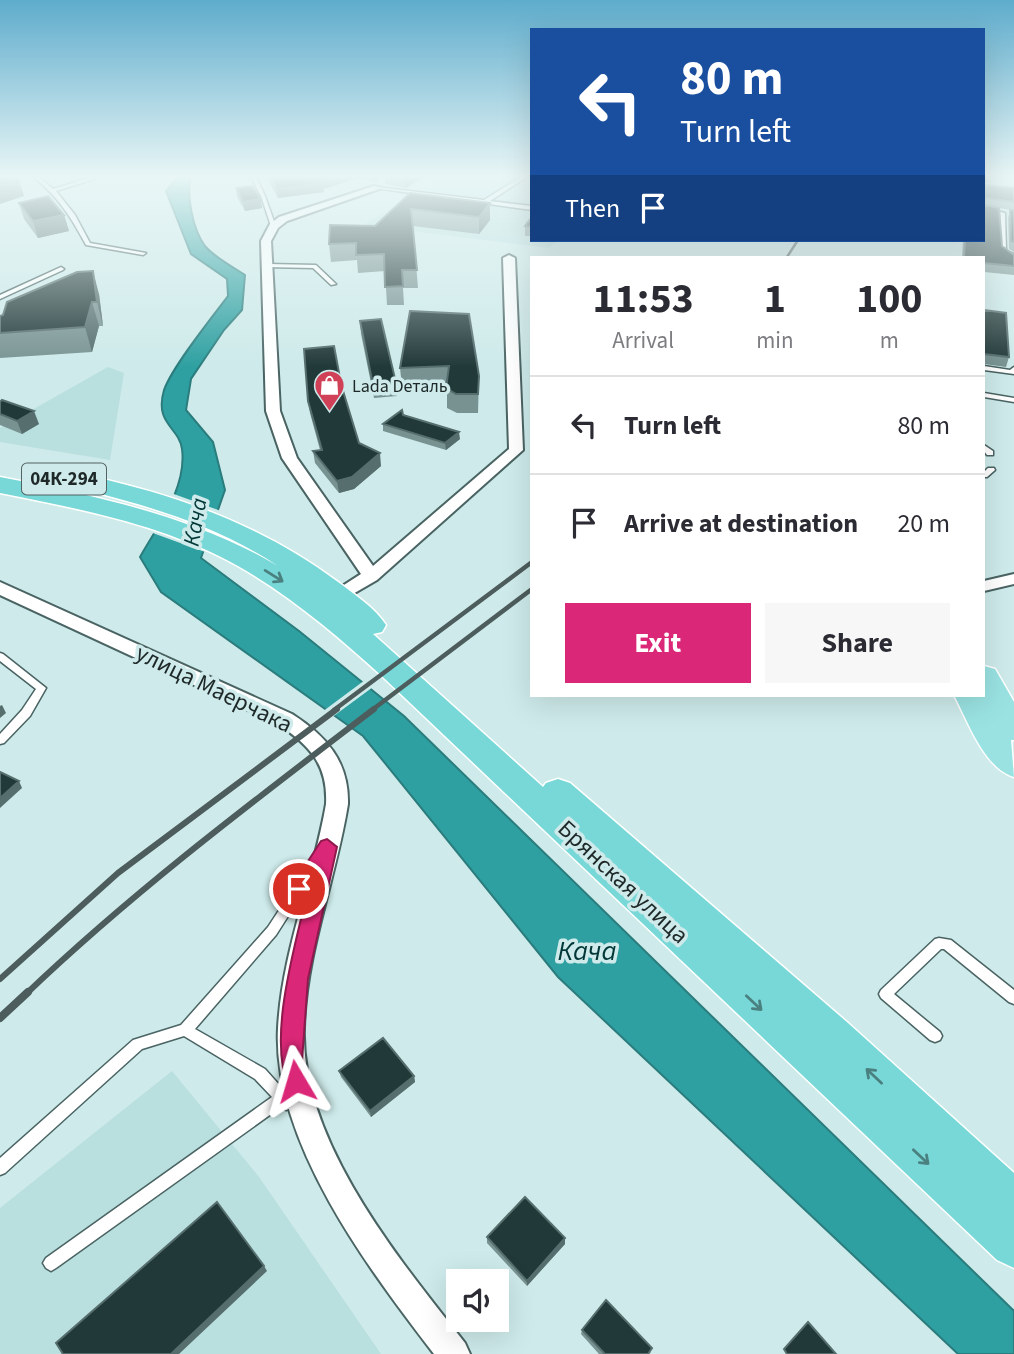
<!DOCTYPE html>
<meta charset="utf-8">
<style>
:root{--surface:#fff;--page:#f7f7f7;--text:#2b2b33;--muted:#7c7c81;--line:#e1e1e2;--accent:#db2777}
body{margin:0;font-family:"Source Sans 3",sans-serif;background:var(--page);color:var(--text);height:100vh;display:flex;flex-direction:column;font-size:26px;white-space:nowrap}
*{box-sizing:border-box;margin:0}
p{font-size:23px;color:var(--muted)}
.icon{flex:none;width:38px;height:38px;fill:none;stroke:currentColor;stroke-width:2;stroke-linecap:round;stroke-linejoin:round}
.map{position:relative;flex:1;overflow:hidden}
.drawer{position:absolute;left:530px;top:256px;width:455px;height:441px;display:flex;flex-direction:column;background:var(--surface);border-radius:0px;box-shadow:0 7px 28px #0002}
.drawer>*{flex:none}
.hud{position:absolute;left:530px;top:28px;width:455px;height:214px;border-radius:0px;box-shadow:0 7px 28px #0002;background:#1a4fa0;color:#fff;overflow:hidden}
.fabs{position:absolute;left:446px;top:1269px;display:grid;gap:14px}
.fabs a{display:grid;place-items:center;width:63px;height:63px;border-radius:0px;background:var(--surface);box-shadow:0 7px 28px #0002;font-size:35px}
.pin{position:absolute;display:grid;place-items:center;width:60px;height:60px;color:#fff;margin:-30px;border:4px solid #fff;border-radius:50%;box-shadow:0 2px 7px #0007}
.me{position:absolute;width:77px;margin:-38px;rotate:353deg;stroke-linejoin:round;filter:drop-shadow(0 0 5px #0008)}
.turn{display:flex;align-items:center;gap:24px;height:147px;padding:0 35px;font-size:32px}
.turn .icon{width:91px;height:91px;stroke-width:2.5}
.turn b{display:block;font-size:49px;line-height:60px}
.then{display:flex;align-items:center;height:66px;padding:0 35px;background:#0003;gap:14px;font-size:26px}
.eta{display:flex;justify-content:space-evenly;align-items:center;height:119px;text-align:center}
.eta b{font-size:42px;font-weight:700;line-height:49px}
.cta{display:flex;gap:14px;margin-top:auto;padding:14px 35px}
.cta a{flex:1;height:80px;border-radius:0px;background:var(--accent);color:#fff;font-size:28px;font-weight:700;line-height:80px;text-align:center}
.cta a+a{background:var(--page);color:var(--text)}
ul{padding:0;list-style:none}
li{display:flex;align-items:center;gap:21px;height:98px;padding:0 35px;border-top:2px solid var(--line)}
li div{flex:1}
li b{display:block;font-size:26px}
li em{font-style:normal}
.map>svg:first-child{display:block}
</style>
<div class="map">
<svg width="1014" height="1354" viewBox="0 0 1014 1354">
<rect width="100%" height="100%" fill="#ceeaea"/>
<!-- built -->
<path fill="#badfdf" d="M446,177H532V240H558L549,248L363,225Z
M108,367L124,373L110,460L0,442V428Z
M172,1071L259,1177L381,1354H0V1208Z"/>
<!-- water -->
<path fill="#2fa0a1" stroke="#2a7c7d" stroke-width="2" d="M178,177H191C186,196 193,230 205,246C214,257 233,267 245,275L242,310L224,330L191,379L186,410L213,442L225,490L201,558L299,631L404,716L1014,1311V1354H958L558,977L363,736L161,592L140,557C158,525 187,488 182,449C179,427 154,424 164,390C172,367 212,317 228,296L227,279L191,254L166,191Z"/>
<!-- pier -->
<path fill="#ceeaea" d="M171,493L221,511L205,552L150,532Z
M365,680L373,687L331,718L322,712Z"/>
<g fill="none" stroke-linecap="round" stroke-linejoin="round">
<defs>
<path id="service" d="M34,177H39L53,189L92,177H101L56,191L75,215L90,243L146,253L143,255L86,245C71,217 59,198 34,177Z
M251,177H256L265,196L276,227L271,226L261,196Z
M521,177H527L490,201L532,206V210L375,188L377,187L484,200Z
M984,208L1005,213L1006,251L1014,254V263L1011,261V257L1000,252L999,214L984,211Z
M268,264L316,265L336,284L331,285L313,268L266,267L265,266Z
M61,267L64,269L63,270L0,299V295Z
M984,366L1010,370L1014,367V374L984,370Z
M984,393L1014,398V402L984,397Z
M984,445L993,451V455H987L984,451Z
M988,468H994L995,470L987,477H984V472Z
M0,653L3,654L46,688L30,716L4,743L0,744V734L22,710L36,689L0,661Z
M316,858L320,860L322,863L320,866L276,935L195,1029L265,1069L291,1098L293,1103L291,1108L286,1110L281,1107L56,1268L51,1271L46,1268L43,1263L46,1258L272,1097L255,1079L184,1036L142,1049L5,1173L0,1175V1158L133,1040L181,1025L268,927L312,860Z
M939,938L951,940L1014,990V1004L1009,1002L944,949H941L894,994L940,1032L942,1036L940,1040L935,1042L930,1040L881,998L879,994L881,990L935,939Z"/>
<path id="minor" d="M374,186L382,188L287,221L278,228L271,241L280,411L297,458L373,566L509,449L503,258L509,255L515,258L523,450L377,580L339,602L330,596L333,592L361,574L282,458L266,411L261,241L270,224L279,217Z
M1014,574V584L984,591V581Z
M0,582L292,714C326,736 349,761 348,804C336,879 306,952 304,1028C300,1140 399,1259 465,1343L470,1354H434C368,1268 272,1141 278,1028C282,952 313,879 326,804C328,764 309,745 278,724L0,595Z"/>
<path id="primary" d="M984,666L995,669L1014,702V740H1011L1014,777C984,768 968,721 954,695H984Z"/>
<path id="trunk" d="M0,477C96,496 193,516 278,566C219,527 154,507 85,490L81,485L85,480L94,477C183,497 264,527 338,582C354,594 375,608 386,625L382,632L373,634L543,787L546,783L558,779L570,783L848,1023L1014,1173V1268L997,1260L385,679C339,637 292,597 238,566C165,525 81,509 0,493Z"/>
</defs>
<!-- service casing -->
<use href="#service" stroke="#4a6363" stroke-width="3"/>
<!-- minor casing -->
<use href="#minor" stroke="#4a6363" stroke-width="4"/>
<!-- primary casing -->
<use href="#primary" stroke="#fff" stroke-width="3"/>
<!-- trunk casing -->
<use href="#trunk" stroke="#fff" stroke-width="3"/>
<!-- service -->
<use href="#service" fill="#fff" fill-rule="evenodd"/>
<!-- minor -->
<use href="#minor" fill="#fff" fill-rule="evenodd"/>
<!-- primary -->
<use href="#primary" fill="#9ae2e2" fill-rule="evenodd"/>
<!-- trunk -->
<use href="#trunk" fill="#78d8d8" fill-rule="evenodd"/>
<!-- rail-far3 -->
<path stroke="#4d5c5c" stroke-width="2.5" d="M787,257L798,240"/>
<!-- rail-far2 -->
<path stroke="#4d5c5c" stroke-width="4.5" d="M334,710L532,562
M372,710L532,589"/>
<!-- rail-far1 -->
<path stroke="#4d5c5c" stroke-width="6" d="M0,979L118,873L337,709
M26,994C135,890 255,800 374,709"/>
<!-- rail -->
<path stroke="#4d5c5c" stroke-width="8" d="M0,1018L28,992"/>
</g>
<!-- wall -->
<path fill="#789292" d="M266,177H380L376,182L358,178L323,189L324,192L278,198Z
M385,177H425L406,188L385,184Z
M984,185L1014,188V252L1009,249L1008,218L1010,210H1012L999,208L1002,246L1014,255V275L984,272V310L1009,357L1006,367L984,364V257H962L963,240H984Z
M236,188L262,208L245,211L237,197Z
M410,193L490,220L479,234L413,226L418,288H403L404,305H387L385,271L358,273L357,260L331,262L329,244L375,226Z
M19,203L64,215L69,231L38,238L24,219Z
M532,217V236H525V226Z
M99,294L103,326H99L92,352L0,358V316Z
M410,311L479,376L478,413H457L447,408V385L402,387L400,368Z
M360,321L396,383L397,396L374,398L361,334Z
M334,346L342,391L359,443L381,466L354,489L339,493L315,463L313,451L320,450L310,413L308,401Z
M0,402L39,424L22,434L0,425Z
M403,415L460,439L446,450L383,431V424Z
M339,1071L414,1076L415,1082L371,1117L341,1077Z
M487,1237L565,1244L527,1286L487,1243Z
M582,1330L651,1352L649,1354H599L581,1334Z"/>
<!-- shaded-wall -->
<path fill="#566e6e" d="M15,177H18L24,196L0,204V182Z
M330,177L358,178L323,189L324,192L278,198L277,189Z
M407,177H425L406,188L405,179Z
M984,177H989L988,183H984Z
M261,199L262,208L245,211L243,202Z
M490,203V220L479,234V217Z
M64,215L69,231L38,238L33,221Z
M93,271L99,294L103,326L97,302Z
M92,302L99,326L92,352L85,327Z
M34,411L39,424L22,434L17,421Z
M459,432L460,439L446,450L445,443Z
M380,453L381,466L354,489L339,493L337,481Z
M2,705L6,713L0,718V706Z
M19,781L22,788L0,808V798Z
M414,1076L415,1082L371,1117L370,1111Z
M565,1238V1244L527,1286V1281Z
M264,1266L267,1271L179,1354H171Z"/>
<!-- building -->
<path fill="#223939" stroke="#566e6e" stroke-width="2" d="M0,177H15L0,182Z
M270,177H330L320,180L323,183L277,189Z
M984,185L1014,188V202L985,198L984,205L999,208L1002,246L1014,255V266L984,263V257H964L965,240H984Z
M252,186L261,199L243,202L236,188Z
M410,193L490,203L479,217L411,209L417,270H402L403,286L385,287L384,254L356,255V243L329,244L330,225L375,226Z
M48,196L64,215L33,221L19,203Z
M1010,210H1014V242L1011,241Z
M532,217V227L525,226Z
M984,267V310L1006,313L1009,357L984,354Z
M93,271L97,302H92L85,327L0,333V316L3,315L7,302L77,272Z
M410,311L469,314L479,376L478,394H456L446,388L449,366L400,368Z
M381,319L396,383L373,385L360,321Z
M334,346L342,389L337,390L343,391L359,443L380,453L352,477L337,481L313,451L322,450L308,401L304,349Z
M2,400L34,411L17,421L0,414V402Z
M402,410L403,415L459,432L445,443L383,424Z
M0,772L19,781L0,798Z
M383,1038L414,1076L370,1111L339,1071Z
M525,1197L565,1238L527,1281L487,1237Z
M217,1202L264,1266L171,1354H63L56,1343Z
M606,1300L652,1348L648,1354H605L582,1330Z
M808,1322L836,1354H787L784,1349Z"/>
<!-- one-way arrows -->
<defs><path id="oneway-shaft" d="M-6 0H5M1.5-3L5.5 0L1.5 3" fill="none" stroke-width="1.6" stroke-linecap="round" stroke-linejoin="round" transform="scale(1.75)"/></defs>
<g stroke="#4b8080">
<use href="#oneway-shaft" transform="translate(274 576) rotate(32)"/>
<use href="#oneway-shaft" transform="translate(754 1003) rotate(43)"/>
<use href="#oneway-shaft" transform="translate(874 1076) rotate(-137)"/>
<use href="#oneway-shaft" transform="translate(921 1157) rotate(43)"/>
</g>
<!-- sky -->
<linearGradient id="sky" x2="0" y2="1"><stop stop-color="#5eaccc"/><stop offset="0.48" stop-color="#e9f6f6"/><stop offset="1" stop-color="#e9f6f6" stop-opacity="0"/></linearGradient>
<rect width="1014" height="367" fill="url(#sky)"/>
<!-- route -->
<path fill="#db2777" stroke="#8e194d" stroke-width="2" d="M327,839L337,847L308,979L302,1061L308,1081L304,1088L296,1092L289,1088C267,1039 295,946 307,894L299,897L293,895L290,889L321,841Z"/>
<!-- icons -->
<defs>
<symbol id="shop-pin" viewBox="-11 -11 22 30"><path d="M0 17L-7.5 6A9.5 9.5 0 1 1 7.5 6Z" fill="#d04057" stroke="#ceeaea"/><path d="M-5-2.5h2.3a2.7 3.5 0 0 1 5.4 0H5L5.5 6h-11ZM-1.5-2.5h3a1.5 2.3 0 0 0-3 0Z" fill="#fff"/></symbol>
</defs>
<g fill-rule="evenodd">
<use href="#shop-pin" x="312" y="368" width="35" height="47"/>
</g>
<g text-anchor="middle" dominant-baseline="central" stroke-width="7" stroke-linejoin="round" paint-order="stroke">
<!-- far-poi labels -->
<g font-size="18" fill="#1e2828" stroke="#ceeaea" text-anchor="start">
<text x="352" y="386">Lada Dеталь</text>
</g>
<!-- shield labels -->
<rect fill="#ceeaea" stroke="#536262" stroke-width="2" x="22" y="463.5" width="84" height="31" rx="5"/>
<g font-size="19" font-weight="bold" fill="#1e2828">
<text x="64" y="479">04К-294</text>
</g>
<!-- water labels -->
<g font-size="23" font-style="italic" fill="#023737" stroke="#ceeaea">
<text transform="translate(195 522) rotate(-80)">Кача</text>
</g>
<!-- near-street labels -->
<g font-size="24" fill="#1e2828" stroke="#ceeaea">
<text transform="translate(214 689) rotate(26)">улица Маерчака</text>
<text transform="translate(623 882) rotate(43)">Брянская улица</text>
</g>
<!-- near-water labels -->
<g font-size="28" font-style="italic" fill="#023737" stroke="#ceeaea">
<text x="587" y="951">Кача</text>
</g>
</g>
</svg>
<div class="fabs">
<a><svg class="icon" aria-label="sound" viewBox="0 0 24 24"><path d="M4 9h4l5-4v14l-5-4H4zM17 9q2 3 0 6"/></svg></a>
</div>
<div class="pin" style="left:299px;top:889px;background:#d93025"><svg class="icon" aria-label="arrive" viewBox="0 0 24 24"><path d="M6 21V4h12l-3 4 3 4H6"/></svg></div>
<svg class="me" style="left:296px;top:1081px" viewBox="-20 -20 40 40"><path d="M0-17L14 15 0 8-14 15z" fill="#db2777" stroke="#fff" stroke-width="4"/></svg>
<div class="hud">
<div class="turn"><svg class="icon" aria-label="left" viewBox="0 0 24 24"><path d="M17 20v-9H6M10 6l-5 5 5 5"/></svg><div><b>80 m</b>Turn left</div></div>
<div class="then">Then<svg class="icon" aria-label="arrive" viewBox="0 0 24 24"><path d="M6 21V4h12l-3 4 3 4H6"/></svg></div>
</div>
<section class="drawer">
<div class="eta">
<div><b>11:53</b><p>Arrival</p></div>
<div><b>1</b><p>min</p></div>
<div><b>100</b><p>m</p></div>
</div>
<ul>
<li><svg class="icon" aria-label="left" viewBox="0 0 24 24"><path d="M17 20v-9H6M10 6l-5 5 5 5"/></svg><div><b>Turn left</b></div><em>80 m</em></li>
<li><svg class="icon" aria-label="arrive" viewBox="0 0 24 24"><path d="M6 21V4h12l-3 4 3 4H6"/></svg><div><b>Arrive at destination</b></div><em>20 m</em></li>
</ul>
<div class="cta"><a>Exit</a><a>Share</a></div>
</section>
</div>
